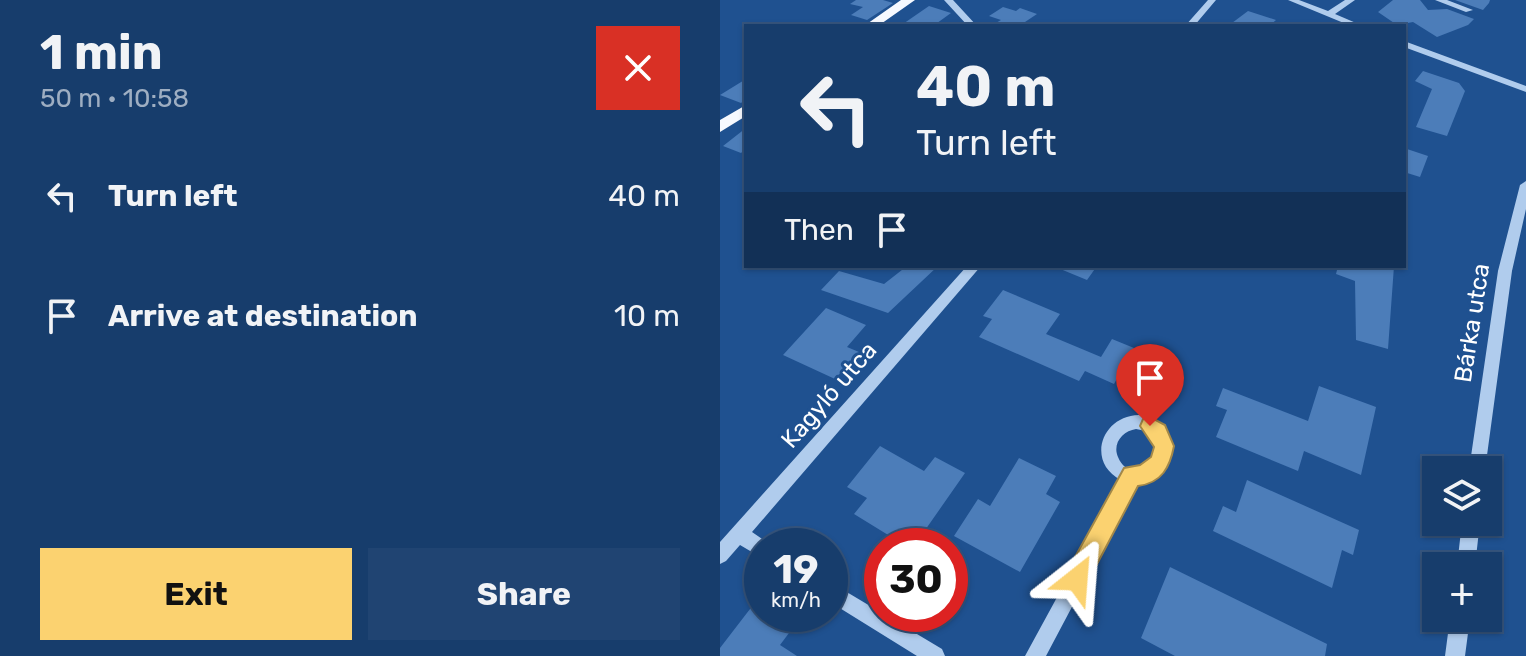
<!DOCTYPE html>
<meta charset="utf-8">
<style>
:root{--surface:#173d6c;--page:#204472;--text:#f1f3f6;--muted:#9eaec2;--line:#36567f;--accent:#fbd270}
body{margin:0;font-family:Rubik,sans-serif;background:var(--page);color:var(--text);height:100vh;display:flex;flex-direction:column;font-size:30px;white-space:nowrap}
*{box-sizing:border-box;margin:0}
p{font-size:26px;color:var(--muted)}
.icon{flex:none;width:44px;height:44px;fill:none;stroke:currentColor;stroke-width:2;stroke-linecap:round;stroke-linejoin:round}
.map{position:relative;flex:1;overflow:hidden}
.sheet{display:flex;flex-direction:column;background:var(--surface);width:720px}
.sheet>*{flex:none}
.banner{position:absolute;left:24px;top:24px;width:662px;height:244px;border-radius:0px;box-shadow:0 2px 6px #0004,0 0 0 2px var(--line);background:#173d6c;color:var(--text);overflow:hidden}
.fabs{position:absolute;left:702px;top:456px;display:grid;gap:16px}
.fabs a{display:grid;place-items:center;width:80px;height:80px;border-radius:0px;background:var(--surface);box-shadow:0 2px 6px #0004,0 0 0 2px var(--line);font-size:40px}
.speed{position:absolute;left:24px;top:528px;display:flex;gap:16px;font-size:40px;font-weight:700;text-align:center}
.speed>*{display:grid;place-content:center;width:104px;height:104px;border-radius:50%;background:var(--surface);box-shadow:0 2px 6px #0004,0 0 0 2px var(--line);line-height:1}
.speed small{font-size:20px;font-weight:400}
.speed .limit{border:12px solid #d22;background:#fff;color:#111}
.pin{position:absolute;display:grid;place-items:center;width:68px;height:68px;color:#fff;margin:-82px -34px;border-radius:50% 50% 50% 0;rotate:-45deg;box-shadow:0 0 8px #0007}
.pin .icon{rotate:45deg}
.me{position:absolute;width:88px;margin:-44px;rotate:28deg;stroke-linejoin:round;filter:drop-shadow(0 0 6px #0008)}
.turn{display:flex;align-items:center;gap:28px;height:168px;padding:0 40px;font-size:36px}
.turn .icon{width:104px;height:104px;stroke-width:2.5}
.turn b{display:block;font-size:56px;line-height:68px}
.then{display:flex;align-items:center;height:76px;padding:0 40px;background:#0003;gap:16px;font-size:30px}
.round{display:grid;place-items:center;flex:none;width:84px;height:84px;border-radius:0px;background:var(--page)}
.overview{display:flex;align-items:center;justify-content:space-between;height:136px;padding:0 40px}
h1{font-size:48px;font-weight:700;line-height:60px}
.primary-button{display:flex;gap:16px;margin-top:auto;padding:16px 40px}
.primary-button a{flex:1;height:92px;border-radius:0px;background:var(--accent);color:#111;font-size:32px;font-weight:700;line-height:92px;text-align:center}
.primary-button a+a{background:var(--page);color:var(--text)}
ul{padding:0;list-style:none}
li{display:flex;align-items:center;gap:24px;height:120px;padding:0 40px}
li div{flex:1}
li b{display:block;font-size:30px}
li em{font-style:normal}
main{display:flex;flex:1;min-height:0}
.map>svg:first-child{display:block}
</style>
<main>
<section class="sheet">
<div class="overview"><div><h1>1 min</h1><p>50 m · 10:58</p></div><a class="round" style="background:#d93025;color:#fff"><svg class="icon" aria-label="close" viewBox="0 0 24 24"><path d="M6 6l12 12M18 6L6 18"/></svg></a></div>
<ul>
<li><svg class="icon" aria-label="left" viewBox="0 0 24 24"><path d="M17 20v-9H6M10 6l-5 5 5 5"/></svg><div><b>Turn left</b></div><em>40 m</em></li>
<li><svg class="icon" aria-label="arrive" viewBox="0 0 24 24"><path d="M6 21V4h12l-3 4 3 4H6"/></svg><div><b>Arrive at destination</b></div><em>10 m</em></li>
</ul>
<div class="primary-button"><a>Exit</a><a>Share</a></div>
</section>
<div class="map">
<svg width="806" height="656" viewBox="0 0 806 656">
<rect width="100%" height="100%" fill="#1f5190"/>
<!-- building -->
<path fill="#4c7db9" d="M136,0H163L173,3L147,20L131,15L143,7L130,4Z
M673,0H700L708,10L727,9L754,19L748,25L717,37L693,22L677,25L658,12Z
M735,0H770L769,3L763,10Z
M209,6L231,13L213,26H180Z
M283,7L296,11L300,8L317,14L299,26L274,24L281,20L269,16Z
M528,11L556,20L549,26H508Z
M703,71L739,83L745,91L727,136L696,127L712,89L695,81Z
M26,79V99L21,103L0,95Z
M26,128V148L21,153L3,146Z
M684,148L708,156L700,177L684,172Z
M187,266H218L168,313L101,290L119,271L164,284Z
M333,266H377L367,280Z
M618,266H674L668,349L636,340L635,281L616,274Z
M283,290L340,314L326,334L381,357L392,339L414,348L394,384L365,371L359,381L259,337L272,319L263,316Z
M106,308L146,325L127,347L139,352L115,379L63,355Z
M599,386L656,407L641,475L584,451L578,471L496,437L507,410L496,406L503,388L588,421Z
M160,446L204,471L215,457L245,473L194,546H186L134,514L147,498L127,487Z
M299,458L336,476L326,494L340,502L300,572L234,536L258,499L270,506Z
M527,480L639,530L633,555L622,550L612,588L493,531L503,506L516,512Z
M450,567L607,644L605,656H455L421,638Z
M40,596L42,614H67L78,621L60,645L77,656H0V648Z"/>
<g fill="none" stroke-linecap="round" stroke-linejoin="round">
<!-- minor -->
<path fill="#b0cced" fill-rule="evenodd" d="M224,0H233L257,26H248Z
M488,0H496L474,26H465Z
M568,0H579L608,11L625,0H635L615,14L643,26H631Z
M715,0H727L753,10L746,12Z
M684,41L806,86V92L684,47Z
M806,181V209L792,271L765,470H749L778,271L800,185Z
M247,266H261L32,532L48,543L50,546H42V558L20,545L6,561L0,564V542Z
M419,415C463,425 461,478 417,484L326,656H305L401,480C366,462 381,416 419,415ZM416,429C462,435 414,495 398,457C392,443 403,431 416,429Z
M742,522H760L755,566H737Z
M110,582L222,649L225,656H197L110,602Z
M730,618H750L745,656H725Z"/>
<!-- major -->
<path fill="#f6f9ff" fill-rule="evenodd" d="M181,0H195L158,26H144Z
M26,105V116L0,132V120Z"/>
</g>
<!-- route -->
<path fill="#fbd270" stroke="#a38849" stroke-width="2" d="M430,417L445,425L454,446C450,467 442,483 418,486L365,587L357,591L348,587L345,579L348,570L404,468L420,465L431,457L434,447L420,426L423,419Z"/>
<g text-anchor="middle" dominant-baseline="central" stroke-width="6" stroke-linejoin="round" paint-order="stroke">
<!-- street labels -->
<g font-size="24" fill="#fff" stroke="#1f5190">
<text transform="translate(752 323) rotate(-81)">Bárka utca</text>
<text transform="translate(109 395) rotate(-49)">Kagyló utca</text>
</g>
</g>
</svg>
<div class="fabs">
<a><svg class="icon" aria-label="layers" viewBox="0 0 24 24"><path d="M12 4l9 5-9 5-9-5zM3 14l9 5 9-5"/></svg></a>
<a>+</a>
</div>
<div class="speed"><div>19<small>km/h</small></div><div class="limit">30</div></div>
<div class="pin" style="left:430px;top:426px;background:#d93025"><svg class="icon" aria-label="arrive" viewBox="0 0 24 24"><path d="M6 21V4h12l-3 4 3 4H6"/></svg></div>
<svg class="me" style="left:357px;top:579px" viewBox="-20 -20 40 40"><path d="M0-17L14 15 0 8-14 15z" fill="#fbd270" stroke="#fff" stroke-width="4"/></svg>
<div class="banner">
<div class="turn"><svg class="icon" aria-label="left" viewBox="0 0 24 24"><path d="M17 20v-9H6M10 6l-5 5 5 5"/></svg><div><b>40 m</b>Turn left</div></div>
<div class="then">Then<svg class="icon" aria-label="arrive" viewBox="0 0 24 24"><path d="M6 21V4h12l-3 4 3 4H6"/></svg></div>
</div>
</div>
</main>
